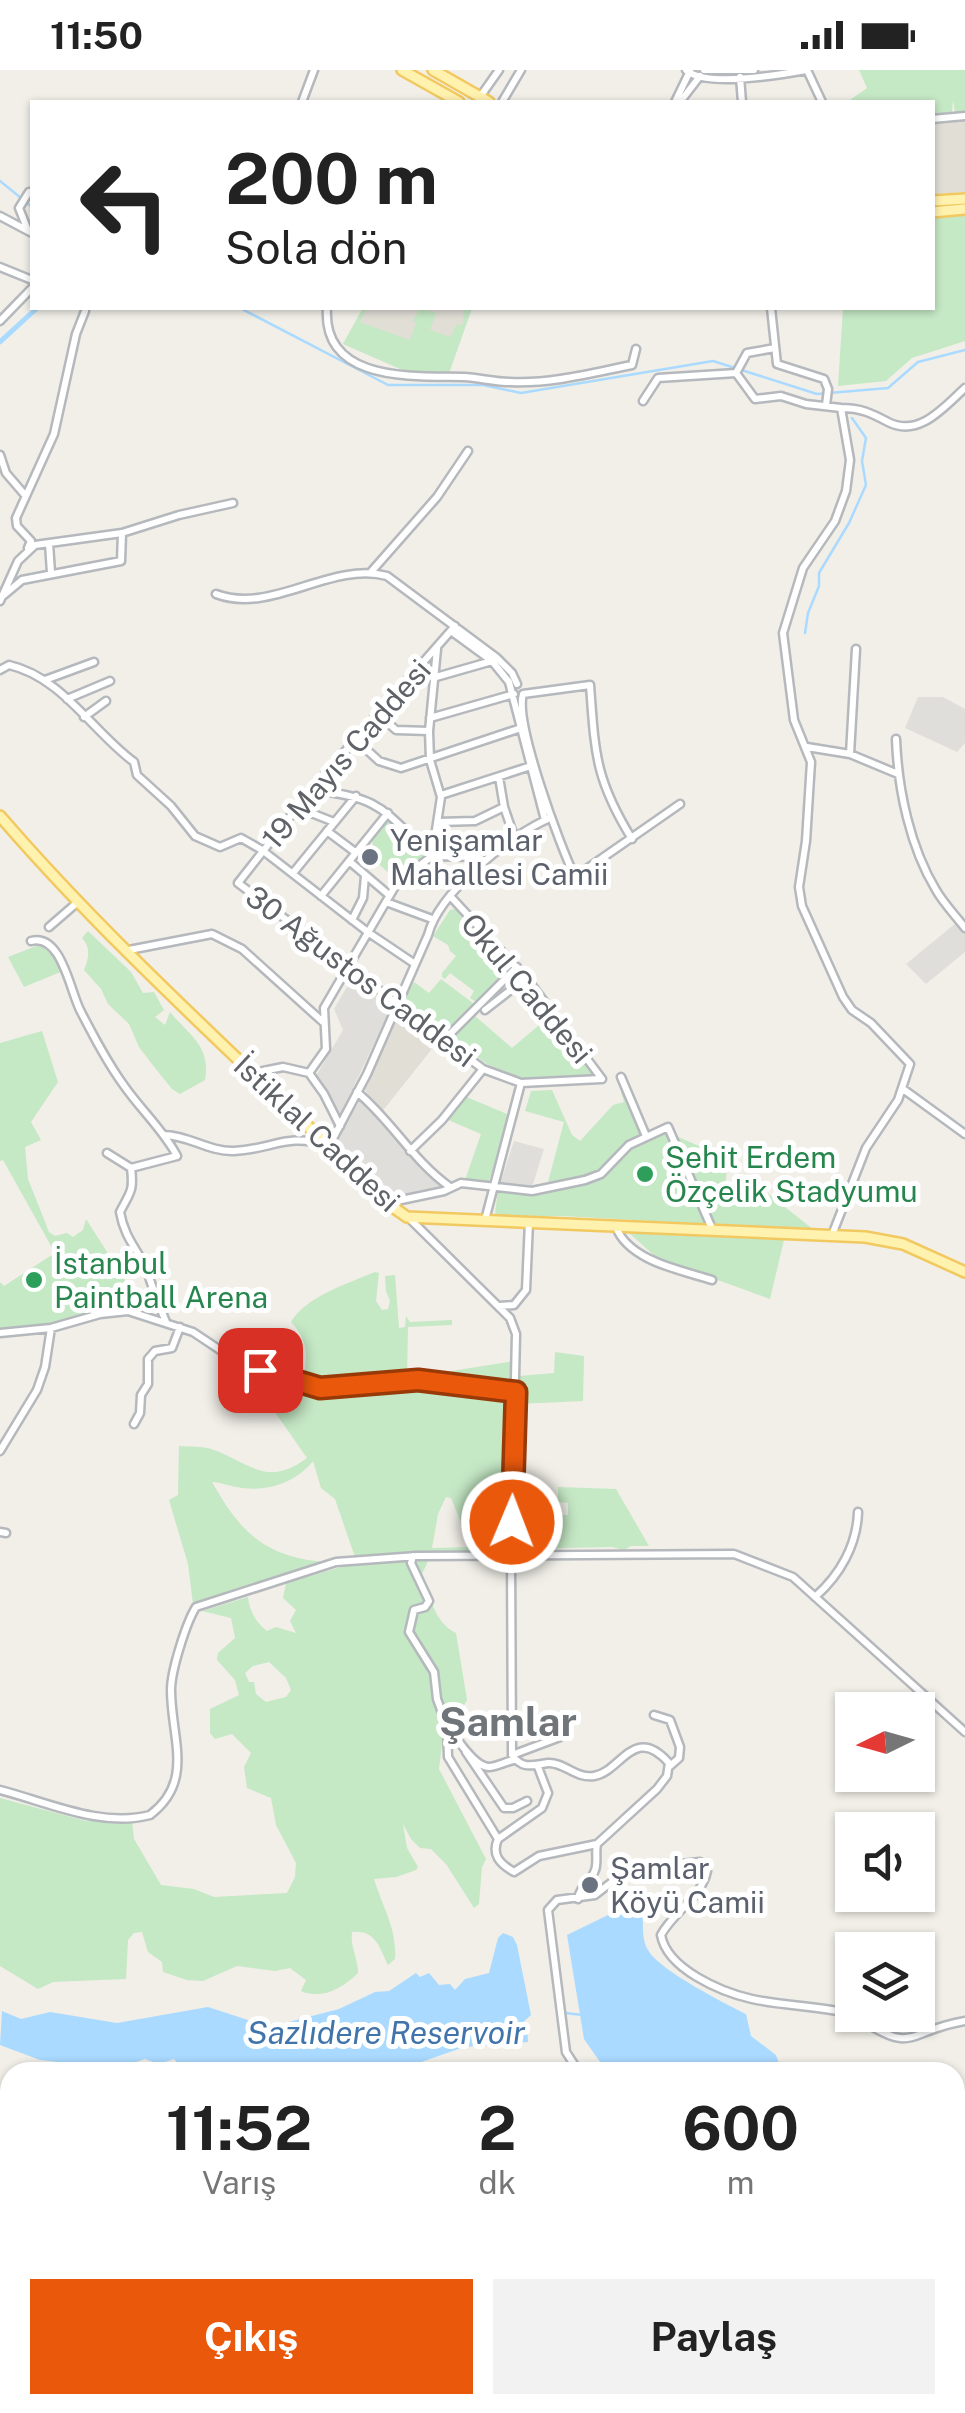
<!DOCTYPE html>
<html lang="tr">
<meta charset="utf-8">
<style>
:root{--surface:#fff;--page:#f2f2f2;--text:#222;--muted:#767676;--accent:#ea580c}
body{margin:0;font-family:"Public Sans",sans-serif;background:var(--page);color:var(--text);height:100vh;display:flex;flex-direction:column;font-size:38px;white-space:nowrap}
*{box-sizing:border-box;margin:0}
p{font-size:32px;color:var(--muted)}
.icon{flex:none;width:55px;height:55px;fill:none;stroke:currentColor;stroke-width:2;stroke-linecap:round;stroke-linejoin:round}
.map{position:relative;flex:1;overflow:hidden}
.sheet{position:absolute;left:0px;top:1992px;width:965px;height:352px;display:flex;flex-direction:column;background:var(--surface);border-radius:30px 30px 0 0;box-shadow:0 2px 8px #0004}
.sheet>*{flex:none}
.guide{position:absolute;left:30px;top:30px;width:905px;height:210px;border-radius:0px;box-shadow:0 2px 8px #0004;background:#fff;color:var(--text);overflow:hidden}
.needle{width:65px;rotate:265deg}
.tools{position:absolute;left:835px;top:1622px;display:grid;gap:20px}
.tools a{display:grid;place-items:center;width:100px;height:100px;border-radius:0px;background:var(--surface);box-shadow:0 2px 8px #0004;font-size:50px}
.pin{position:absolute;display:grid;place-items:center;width:85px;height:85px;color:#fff;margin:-42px;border-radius:20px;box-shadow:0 5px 15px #0006}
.me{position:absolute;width:110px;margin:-55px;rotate:1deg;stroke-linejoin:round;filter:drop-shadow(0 0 8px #0008)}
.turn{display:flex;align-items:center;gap:35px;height:210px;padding:0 30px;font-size:45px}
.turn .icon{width:130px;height:130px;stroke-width:2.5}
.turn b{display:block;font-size:70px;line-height:85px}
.eta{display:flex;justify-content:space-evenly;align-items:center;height:170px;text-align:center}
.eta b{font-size:60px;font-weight:700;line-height:70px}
.primary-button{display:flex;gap:20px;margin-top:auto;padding:20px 30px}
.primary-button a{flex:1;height:115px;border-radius:0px;background:var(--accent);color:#fff;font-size:40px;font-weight:700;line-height:115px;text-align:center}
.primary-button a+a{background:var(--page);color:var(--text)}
.status{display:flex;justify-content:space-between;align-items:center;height:70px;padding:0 50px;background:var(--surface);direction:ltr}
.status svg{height:28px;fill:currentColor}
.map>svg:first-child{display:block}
</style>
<div class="status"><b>11:50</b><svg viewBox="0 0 49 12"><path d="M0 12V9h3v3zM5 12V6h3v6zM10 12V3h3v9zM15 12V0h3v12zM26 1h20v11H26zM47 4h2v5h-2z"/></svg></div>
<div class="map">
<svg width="965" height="2343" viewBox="0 0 965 2343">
<rect width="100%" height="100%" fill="#f1efe8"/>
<!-- industrial -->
<path fill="#e0deda" d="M918,627H943L965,639V673L957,682L905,658Z
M956,853L965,863V882L926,914L906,894Z
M354,905L390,932L391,937L341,1044L316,1006L343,960L334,939Z
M362,1027L411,1085L446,1117L392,1130L337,1079L336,1070Z
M514,1071L544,1079L532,1117L500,1114Z"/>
<!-- education -->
<path fill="#e1ded6" d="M965,48V122L933,124V51Z
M363,238H472L449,303L405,301L343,274Z
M403,945L439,970L381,1043L363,1017L396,946Z"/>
<!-- green -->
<path fill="#c5e8c5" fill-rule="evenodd" d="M859,0H965V41L955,42L953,30L952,42L933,44L932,32H847L867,18Z
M965,144V271L912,288L886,311L838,316L843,238H932L933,147Z
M363,238H367L360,252L410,270L416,253L413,251L420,238L436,243L430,260L451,267L456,255L463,254L464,238H472L449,303L405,301L343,274Z
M387,747L426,786L395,809L378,793L371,768Z
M455,839L510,897L476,932L470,928L474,921L450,903L445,909L442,907V903L456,886L450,881L448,875L433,866L450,840Z
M88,861L131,902L143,923L154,922L164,940L155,947L165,955L170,942C190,966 211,976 205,1010L180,1024L172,1019L155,998L139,977L129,954L108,934L101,919L84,900C89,888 91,878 82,868Z
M44,873L49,876L63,901L24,917L8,887Z
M441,909L474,934L445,962L408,934L405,928L414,912L429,923Z
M551,945L594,1001L592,1007L523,1010L487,994L451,968L475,946L512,978Z
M42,961L58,1012L31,1052L41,1070L25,1077L28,1109L49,1162L55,1166L67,1163L73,1167L83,1160L86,1149L148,1246L131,1239L62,1255L0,1263V1212L4,1216L55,1183L3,1090L0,1091V973Z
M626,1013L647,1063L629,1072L591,1106L548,1112L564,1052L525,1041L531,1021L552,1020L572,1065L580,1071L613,1035L624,1032L619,1015Z
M464,1026L512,1046L488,1113L465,1110L481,1064L446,1049Z
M667,1060L707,1154L562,1146L502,1147L495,1143L498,1120L530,1123L592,1112L608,1101L629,1078Z
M676,1066L729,1089L725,1114C735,1124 750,1125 762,1119L814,1160H715Z
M629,1163L784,1170L770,1229L657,1188Z
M375,1202L379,1203L376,1231L382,1240L388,1239L390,1231L386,1221L385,1206L395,1205L399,1258L405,1257L406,1246L410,1252L452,1250V1255L408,1257L407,1308L514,1291L513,1319L440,1311L375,1314L351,1320H330L302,1311C309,1288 308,1270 291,1252C305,1227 349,1213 375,1202Z
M555,1282L584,1286L583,1331L517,1334L519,1306L554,1303Z
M250,1299L316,1322L350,1324L381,1316L409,1313L514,1326L509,1482L355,1487L335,1429L321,1418L313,1391C296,1413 264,1423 237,1417C228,1416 221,1412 212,1412C241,1463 264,1486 323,1492L212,1532L194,1542L188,1494L169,1430L178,1425L179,1376C189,1377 202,1376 211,1379C248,1391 266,1419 307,1388L256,1315ZM446,1427L451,1428L471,1477L432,1478L438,1444Z
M558,1417L616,1419L649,1476H631L624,1480L612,1477L520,1479L519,1446L568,1445V1433L558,1432Z
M429,1489L422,1504C431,1526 433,1552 456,1563L467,1630L442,1674L439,1699L486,1789L482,1797L479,1834L474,1838L446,1794L431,1779L420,1778L411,1769L403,1754L407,1778L418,1797L416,1800L396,1807L374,1809C383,1838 397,1859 395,1889L388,1895C379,1877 376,1860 352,1862C350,1877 358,1888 358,1903C343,1918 322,1930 301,1921L306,1910L290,1898L275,1901L237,1896L203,1911L187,1910L163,1902L162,1892L148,1882L142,1862L134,1863L128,1870L126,1909L53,1912L38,1919L0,1896V1728L86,1751L132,1752L134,1769L161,1815L194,1819L214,1827L287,1823L295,1807L296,1793L276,1755L271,1728L247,1718L244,1697L251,1683L232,1664L215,1669L210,1663V1639L239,1625L235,1610L217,1590L218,1583L235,1568L231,1548L202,1541L248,1527C249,1540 256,1553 267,1561L276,1557L296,1563L290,1551L296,1540L283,1528L286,1513L348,1495ZM269,1592L286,1608L291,1620L286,1627L266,1632L256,1624L254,1612H249L245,1603L253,1596Z"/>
<!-- water -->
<path fill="#aadaff" d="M641,1834C645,1849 640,1867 648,1880C659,1900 724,1933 746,1944L751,1966L776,1985L782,2002H607L584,1969L567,1865L608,1845Z
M503,1863L513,1867L517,1875L531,1945L521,1954H527L528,1972L464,1977L393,2002H361L351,1998L335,2002H206L192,1996L182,1998L174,1989L159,1994L145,1989L115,1999L81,1998L75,1994L40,1990L0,1975L2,1941L21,1949L50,1942L117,1953L208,1937L251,1951L281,1954L339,1939L375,1922L389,1921L416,1903L420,1907L429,1903L439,1915L450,1914L455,1920L465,1909L489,1903L498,1868Z"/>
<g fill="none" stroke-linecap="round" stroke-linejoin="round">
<!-- stream -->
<path stroke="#aadaff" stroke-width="2.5" d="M0,111L32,137
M240,238L388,315H483L521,323L713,291L817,324L888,318L918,292L965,280
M805,563L808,543L819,516V503L849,453L866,415L862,391L866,368L852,348
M565,1943L583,1945"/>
<!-- canal -->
<path stroke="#aadaff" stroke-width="5" d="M0,272L37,238"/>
<defs>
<path id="minor" d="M686,0C706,18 779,5 806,0
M704,0H754
M807,0L822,32
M740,7L742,32
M480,27L499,0
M302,32L314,0
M502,32L521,0
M675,32L690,1
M680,32L700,6
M932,49L965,46
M0,146L32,163
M27,158L19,138L29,122
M0,197L32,210
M327,238C322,313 414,306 464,307C480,308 495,312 510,312C551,314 592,303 632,295L636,279
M771,238L777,294L824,309L828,319L826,335
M0,251L32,218
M736,303L747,283L775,278
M643,331L658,308L736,303L755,329L781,326L806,334L841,338L850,390L846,421L835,451L803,498L783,563L794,650L811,692L806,771L799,817L802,836L843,927L852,940L871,953L910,994L898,1030L866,1078L832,1165
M841,338C861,338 871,343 888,352C919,368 944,337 965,318
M0,385L6,403L24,424
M49,473L51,503
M28,478L31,471L17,456L16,448L54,364L76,264L85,241
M371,502L437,427L468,381
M216,524C272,545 330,491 387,506L497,588L512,603L517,614
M4,525L22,510L121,491L122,463
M0,531L18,491L35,475L122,463L179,445L233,433
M455,556L311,720L238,813L483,999L521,1013L485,1150
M451,561L492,591L509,612L545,750
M0,600L9,595C62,607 92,661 134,692L137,705L171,736L195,766L220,777L241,768L262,780L369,863L415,894
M436,607L492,591
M45,610L94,592
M67,629L110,611
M378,644L396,660L429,661
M84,647L106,631
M430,648L514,624
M354,668L379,691L401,698L524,657
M896,669C898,720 910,777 936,820C944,834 956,846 965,858
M807,677L850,684L898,704
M850,684L856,579
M499,707L504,737L515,769
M312,720C383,727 383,741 432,786L477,787L485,791
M441,725L534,695
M296,737L334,752
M438,752L475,751L504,737
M327,761L355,782
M632,769C595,709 595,683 590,615L523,624C514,652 560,776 575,807L680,734
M349,791L389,825
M293,803L356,726
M321,826L388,743
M451,827L528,910L602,1009
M386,832L432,849
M352,850L363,828L365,806
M49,857L79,831
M31,871C62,863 70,922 81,942C94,967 108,994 125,1017C142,1041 164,1061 177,1086L131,1098
M129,880L212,864L242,879L323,952
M485,940L526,908
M445,969L517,897
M253,1003L283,997L309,1003L326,979L324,938L349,895L397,813L432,786L441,727L430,690L429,661L437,579
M309,1003L324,1024L340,1056
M621,1007L646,1066
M521,1013L601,1009
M903,1019L965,1064
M357,1022C392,1051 413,1091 450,1117
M164,1065C188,1065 209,1082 234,1081C275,1079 285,1062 329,1076L367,1004L428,865C439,822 510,765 550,748
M410,1081L442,1050L483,999
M107,1083L131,1098C134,1122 130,1122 120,1142C125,1171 140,1181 148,1204C153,1220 159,1236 166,1252
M387,1133L444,1121L461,1113L532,1121L585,1110L601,1104L629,1075L668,1057L713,1161
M408,1147L510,1248L516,1264L511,1485L512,1685C523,1700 532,1695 548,1693C564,1692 576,1709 594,1706C621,1702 634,1653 669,1693L667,1706L657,1719L597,1774C595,1782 598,1793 595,1800C591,1813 580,1815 578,1829
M616,1157C629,1191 681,1200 712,1210
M499,1236L514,1235L526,1220L529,1152
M0,1263L51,1258L100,1244L128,1241L193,1262L229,1286L261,1300L320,1318L418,1310L516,1322
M134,1354L140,1343L141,1325L148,1314V1289L155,1281L172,1278L180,1257
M0,1381L37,1320L45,1297L51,1258
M0,1462L6,1463
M413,1486L411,1493L429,1531L425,1537L414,1540L409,1562L434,1602L437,1629L447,1656L448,1687L498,1769
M815,1527C840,1505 857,1475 858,1442
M654,1645L670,1650L680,1677L679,1688L670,1696
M447,1654C455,1666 474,1697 489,1697C496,1697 507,1691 514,1690
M466,1682L504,1738H513L527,1731
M512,1685L560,1667
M0,1720C47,1732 101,1758 150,1745C195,1711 171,1668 171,1620C171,1601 186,1553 196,1537L336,1492L417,1486L734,1484L793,1507L965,1662
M498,1769C491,1785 500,1794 514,1802L539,1786L597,1774
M498,1769L542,1738L548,1723L538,1697
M854,1945C915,1987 905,1961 965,1951
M579,2002L566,1982L548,1840L557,1830L595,1825L617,1808L651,1797L700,1792L707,1801C702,1827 673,1842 661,1865C667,1899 721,1922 752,1929C785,1936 819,1936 852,1944
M955,2168L965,2172
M965,2286V2299
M194,2335L199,2338L206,2335
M90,2343L142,2335
M954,2343L965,2336"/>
<path id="major" d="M402,0L459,32
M433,0L489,32
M932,131L965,129
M932,142L965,139
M0,746C119,884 258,1005 387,1133L407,1147L865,1167L903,1174L965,1202"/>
</defs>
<!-- minor casing -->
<use href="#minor" stroke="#b5b8bc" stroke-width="11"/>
<!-- major casing -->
<use href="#major" stroke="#f2c960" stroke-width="14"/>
<!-- minor -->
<use href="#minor" stroke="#fff" stroke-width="6"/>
<!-- major -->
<use href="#major" stroke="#fff2af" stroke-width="9"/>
</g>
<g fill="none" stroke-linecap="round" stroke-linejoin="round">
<defs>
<path id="route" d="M260,1300L320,1318L418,1310L516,1322L512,1452"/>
</defs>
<!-- route casing -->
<use href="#route" stroke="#983908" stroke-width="25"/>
<!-- route -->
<use href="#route" stroke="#ea580c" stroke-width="18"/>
</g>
<!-- markers -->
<g fill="#6b7280" stroke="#fff" stroke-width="4">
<circle cx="370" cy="787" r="10"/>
<circle cx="590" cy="1815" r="10"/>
</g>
<g fill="#2e9e5b" stroke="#fff" stroke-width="4">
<circle cx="645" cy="1104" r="10"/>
<circle cx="34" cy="1210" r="10"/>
</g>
<g text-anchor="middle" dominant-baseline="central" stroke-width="10" stroke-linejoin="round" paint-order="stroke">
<!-- street labels -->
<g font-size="30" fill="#5f6368" stroke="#fff">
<text transform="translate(346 684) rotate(-49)">19 Mayıs Caddesi</text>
<text transform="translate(361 906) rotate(37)">30 Ağustos Caddesi</text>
<text transform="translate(527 918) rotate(50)">Okul Caddesi</text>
<text transform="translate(317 1063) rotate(43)">İstiklal Caddesi</text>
</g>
<!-- worship labels -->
<g font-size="30" fill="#5b616d" stroke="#fff" text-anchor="start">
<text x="390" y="770">Yenişamlar<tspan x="390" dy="34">Mahallesi Camii</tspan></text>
<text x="610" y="1798">Şamlar<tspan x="610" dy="34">Köyü Camii</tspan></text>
</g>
<!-- leisure labels -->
<g font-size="30" fill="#27864d" stroke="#fff" text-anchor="start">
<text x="665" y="1087">Şehit Erdem<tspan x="665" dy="34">Özçelik Stadyumu</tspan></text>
<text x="54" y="1193">İstanbul<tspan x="54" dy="34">Paintball Arena</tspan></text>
</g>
<!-- water labels -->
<g font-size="32" font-style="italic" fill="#4174aa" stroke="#fff">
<text x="386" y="1962">Sazlıdere Reservoir</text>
</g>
<!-- district labels -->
<g font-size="40" font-weight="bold" fill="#70757a" stroke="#fff">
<text x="508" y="1651">Şamlar</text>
</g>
</g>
</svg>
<div class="tools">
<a><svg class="needle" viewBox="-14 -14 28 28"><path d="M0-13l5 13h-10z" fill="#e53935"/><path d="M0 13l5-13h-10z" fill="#767676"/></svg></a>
<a><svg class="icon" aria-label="sound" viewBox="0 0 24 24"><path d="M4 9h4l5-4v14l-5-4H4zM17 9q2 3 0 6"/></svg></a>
<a><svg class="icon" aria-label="layers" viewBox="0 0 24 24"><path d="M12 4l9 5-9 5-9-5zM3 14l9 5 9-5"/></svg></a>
</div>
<div class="pin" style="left:260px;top:1300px;background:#d93025"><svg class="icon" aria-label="arrive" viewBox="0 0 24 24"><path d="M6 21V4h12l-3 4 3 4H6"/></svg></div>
<svg class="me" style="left:512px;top:1452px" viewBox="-20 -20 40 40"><circle r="17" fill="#ea580c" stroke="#fff" stroke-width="3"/><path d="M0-11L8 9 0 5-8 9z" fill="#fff"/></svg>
<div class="guide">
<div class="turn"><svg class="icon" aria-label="left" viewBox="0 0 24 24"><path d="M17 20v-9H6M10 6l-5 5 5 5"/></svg><div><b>200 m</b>Sola dön</div></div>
</div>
<section class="sheet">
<div class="eta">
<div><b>11:52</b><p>Varış</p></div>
<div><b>2</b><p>dk</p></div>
<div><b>600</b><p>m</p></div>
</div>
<div class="primary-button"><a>Çıkış</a><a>Paylaş</a></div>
</section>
</div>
